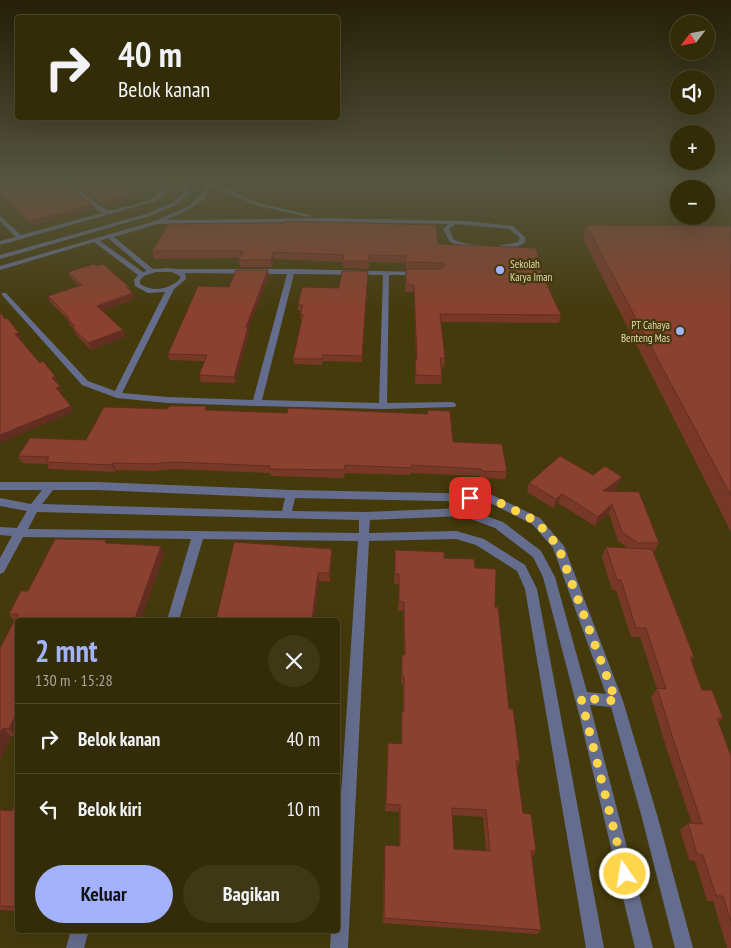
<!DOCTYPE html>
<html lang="id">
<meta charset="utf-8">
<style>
:root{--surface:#332c09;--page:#3e3817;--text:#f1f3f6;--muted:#a9a79c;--line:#4e482a;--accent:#a3b2fd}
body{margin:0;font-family:"PT Sans Narrow",sans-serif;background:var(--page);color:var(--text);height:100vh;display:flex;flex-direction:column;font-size:19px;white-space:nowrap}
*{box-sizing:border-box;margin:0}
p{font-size:16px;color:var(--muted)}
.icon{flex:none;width:28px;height:28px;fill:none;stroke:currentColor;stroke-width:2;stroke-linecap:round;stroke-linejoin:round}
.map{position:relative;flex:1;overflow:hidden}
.panel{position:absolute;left:15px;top:618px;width:325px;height:315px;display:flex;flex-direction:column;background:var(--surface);border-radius:5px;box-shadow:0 5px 20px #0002,0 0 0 1px var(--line)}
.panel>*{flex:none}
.guide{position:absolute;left:15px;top:15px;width:325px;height:105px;border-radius:5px;box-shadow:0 5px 20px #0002,0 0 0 1px var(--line);background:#332c09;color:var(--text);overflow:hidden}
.needle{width:32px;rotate:238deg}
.controls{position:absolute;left:670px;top:15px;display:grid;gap:10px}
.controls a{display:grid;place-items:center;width:45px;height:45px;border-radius:50%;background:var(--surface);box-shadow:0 5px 20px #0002,0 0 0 1px var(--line);font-size:25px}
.pin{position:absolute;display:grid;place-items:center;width:42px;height:42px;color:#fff;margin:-21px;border-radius:10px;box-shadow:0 2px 8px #0006}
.me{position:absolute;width:55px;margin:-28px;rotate:347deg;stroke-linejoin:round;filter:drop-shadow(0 0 4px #0008)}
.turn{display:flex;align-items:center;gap:18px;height:105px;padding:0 20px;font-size:22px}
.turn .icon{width:65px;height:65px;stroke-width:2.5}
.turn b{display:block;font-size:35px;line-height:42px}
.round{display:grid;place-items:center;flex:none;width:52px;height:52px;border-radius:26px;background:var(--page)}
.headline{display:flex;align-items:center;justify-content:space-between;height:85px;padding:0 20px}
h1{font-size:30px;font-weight:700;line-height:38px;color:var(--accent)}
.cta{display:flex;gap:10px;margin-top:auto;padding:10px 20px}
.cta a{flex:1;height:58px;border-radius:30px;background:var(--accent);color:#111;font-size:20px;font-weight:700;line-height:58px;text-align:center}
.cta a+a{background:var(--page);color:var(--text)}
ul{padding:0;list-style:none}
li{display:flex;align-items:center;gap:15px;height:70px;padding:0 20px;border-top:1px solid var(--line)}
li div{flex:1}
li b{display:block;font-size:19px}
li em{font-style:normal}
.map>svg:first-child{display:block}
</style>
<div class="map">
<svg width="731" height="948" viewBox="0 0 731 948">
<rect width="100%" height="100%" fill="#443a0c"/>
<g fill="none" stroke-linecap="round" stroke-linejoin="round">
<!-- street -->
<path fill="#656d8e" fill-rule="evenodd" d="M59,181H66L108,211C126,206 153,204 164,187L156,181H162L170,187L163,197L156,201L0,245V241L16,237L0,221V216L21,235L102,213Z
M180,181H186L190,186L189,195L176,205L150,216L0,259V255L146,214L172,203L183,194L184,186Z
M201,181H208L259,203L310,215L307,217L255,205L210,186C210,203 179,214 166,220L327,218L469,221L513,226L526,238L524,243C516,248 501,252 492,247L518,242L520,238L509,229L455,224L449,229L454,240L468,244L480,245V247L467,248L450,242L443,229L448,224L327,222L157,224L114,237L153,269L168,268L177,269H291L422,272L423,273L420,275H389L387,403L452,402L455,403L456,405L455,407L383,409L257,406L167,403L117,398L82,385L2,295V293H6L88,381L115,391L165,292L148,293L135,286L134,280L138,275L94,242L0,270V266L155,221L189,206L204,191V184ZM108,238L147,271L143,272L100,241ZM156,272H172L180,276V279C169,289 154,293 140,284V280L144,276ZM185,273L287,274L253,400L167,397L122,393L174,289L186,279ZM294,274L383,275L379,403L262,400Z
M345,181H352L353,182L350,184Z
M694,181H700L707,189H701Z
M0,482H97L291,490L490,494L540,518L564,546L623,701L658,818L693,948H675L642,818L611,707L590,705L653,948H635L581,722L543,577L533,557L495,528L463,516L370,520L369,533L456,531L484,539L525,565L537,589L604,948H586L525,589L517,571L476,545L456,539L369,541L348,948H330L331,930H338V840L358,541L203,539L179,620H167L191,539L23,537L4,572L0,574V558L12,536L0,535V527L17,528L27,511L0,506V498L31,504L42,490H0ZM53,490H97L285,498L282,511L42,504ZM295,498L488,502L532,524L553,548L606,694L587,692L555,577L541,551L503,522L463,508L365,512L292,511ZM37,512L359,520V533L28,529Z
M71,930H89L84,948H66Z"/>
</g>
<!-- wall -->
<path fill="#783828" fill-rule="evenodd" d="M0,181L93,205L94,209L32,225L0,196Z
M69,181H141L142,185L125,189L135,199L105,206Z
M564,181H677L676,184L565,183Z
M586,225L731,226V532L583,239Z
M438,244L542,274L561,315L559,323L441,322L445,358L444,367L441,366L442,376L441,384H415V360H416L414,292H405L406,263L369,262V269L343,268V262L274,259L272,267H240L239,260L240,258L154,259L152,251Z
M96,266L128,286L130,291L133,293L134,299L102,311L123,330L125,337L91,350L75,333L73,328L70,325L68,320L50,302L48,296L79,286L71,278L68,272Z
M368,271L362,362L323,361L322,365L294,364L293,359L302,320H301L300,314L301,311L298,310V305L339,288Z
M269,276L248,329L249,333L235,383L201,382L199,375L205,361L169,360L168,354L229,287Z
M207,410L287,413L427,414V410L453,442L507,472L505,479L480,478V476L410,473V475L345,473L344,478L271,476L270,473L175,469L154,471L116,470L115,472L49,469L47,464L22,463L18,456Z
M593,475L622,477L618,486L611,492L659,543L654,552L694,657L691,660L702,690L723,718L719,723L731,756V948H727L713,901H707L695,861L689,860L680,830L688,823L692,824L667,750L651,697L657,689L640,637H631L616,590H612L602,557L606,547L628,548L618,541L609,513L595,526L558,503L553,508L527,492L529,483Z
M107,543L164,555L141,620H18L16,736H11L0,760L14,621L9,614L28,591Z
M332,549V557L330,582L319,581L216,620Z
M444,558L475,568L495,607L509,709L520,761L517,768L523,813L536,851L532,857L541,930L537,934L383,923L384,851L399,846V812L385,811L388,743L401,744V719L402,711H403V685L401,684L402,655H404L403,611H398L399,584H394L395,559ZM452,815L483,817L486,851L454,849Z
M18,797V911L0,910V810L12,811Z"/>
<!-- shaded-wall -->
<path fill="#612e21" d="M141,181L142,185L122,190L121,186Z
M134,195L135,199L105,206L104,202Z
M93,205L94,209L32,225L30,221Z
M273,252L274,259L272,267L271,260Z
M268,270L269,276L248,329L249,333L235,383L234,377L246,327Z
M133,293L134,299L99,312L97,306Z
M123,330L125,337L91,350L88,343Z
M19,333L22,339L18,340L15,334Z
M55,376L58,383L55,384L52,378Z
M60,386L62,393L59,394L56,388Z
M71,406L73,412L0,443V435Z
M113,463L116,470L115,472L112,465Z
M622,477L618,486L600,501L603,491Z
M562,494L558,503L553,508L556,499Z
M612,504L609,513L595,526L598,517Z
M161,546L164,555L141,620H136L135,618Z
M332,549V557L330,582L329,573Z
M318,573L319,581L314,620H312Z
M18,709V733L16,736L9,729Z
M3,728L11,736L0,760V735Z"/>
<!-- building -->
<path fill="#8b412f" stroke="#612e21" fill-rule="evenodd" d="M0,181H60L93,205L30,221L0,194Z
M73,181H140L121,186L134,195L104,202Z
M285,221L436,225L438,244L536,248L542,274L561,315L440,314L445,358H440L442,376L416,375L415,360H417L414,285L406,284V269H440L445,266L443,263L406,262V256L369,255V261H343L344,255L273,252L271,260H239L243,251H152L169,224L284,223Z
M586,225L731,226V496Z
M94,264L96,266L103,264L128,286L126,287L133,293L97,306L123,330L88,343L72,327L75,326L68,319L69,318L48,296L82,285L68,272Z
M236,270H268L246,327H248L234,377L199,375L207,355L168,354L198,286L229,287Z
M342,271H368L362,356L323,355L322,359H293L303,314H300L303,305H298L302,287L339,288Z
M0,312L5,319L7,318L19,333L15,334L40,363L43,361L55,376L52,378L60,386L56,388L71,406L0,435Z
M169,406H206L205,410L287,413L288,408L428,414L427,410L450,411L453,442L502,444L507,472L482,471L481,469L411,465V468L345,465L344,470L270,469V466L173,462L151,464L113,463L112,465L46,462L49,457L18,456L30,438L86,440L104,407L168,409Z
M560,456L593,475L605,466L622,477L603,491L639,492L659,543H638L622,532L612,504L598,517L562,494L556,499L529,483Z
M55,539L106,540L105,543L161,546L135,618L132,617L131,620H18V709L9,729L3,728L0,735V648L18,614H9L21,591H28Z
M234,542L332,549L329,573H318L312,620H216Z
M606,547L652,549L694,657H690L702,690H712L723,718H717L731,756V922L723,896H716L703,855L697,854L688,823L702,824L674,742L657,688L666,689L646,628H636L621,580H617Z
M395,550L444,552V558L474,559L475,568L496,569L495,607H498L509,709H513L520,761H516L523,813L531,814L536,851H531L541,930L384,918L385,845L400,846V805L386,804L388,743L402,744V711H404V676H402V655H405L404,602L399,601V574H395ZM452,808L486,810L490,851L454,849Z
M18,797V907L0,906V810L12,811Z"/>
<!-- sky -->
<linearGradient id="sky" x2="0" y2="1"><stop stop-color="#252007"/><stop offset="0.58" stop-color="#565540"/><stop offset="1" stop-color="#565540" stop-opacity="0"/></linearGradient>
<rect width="731" height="314" fill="url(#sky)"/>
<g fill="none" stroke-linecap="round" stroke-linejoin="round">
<!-- route -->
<path stroke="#ffd54a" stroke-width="9" stroke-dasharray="0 16.2" d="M470,498H490L536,521L558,546L616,701L581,698L625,874"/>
</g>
<!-- markers -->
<g fill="#a3b2fd" stroke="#443a0c" stroke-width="2">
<circle cx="500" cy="270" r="5"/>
<circle cx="680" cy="331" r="5"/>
</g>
<g text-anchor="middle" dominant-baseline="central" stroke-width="4.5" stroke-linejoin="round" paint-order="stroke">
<!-- far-poi labels -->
<g font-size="11" fill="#e2d7b1" stroke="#443a0c" text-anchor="start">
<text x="510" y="264">Sekolah<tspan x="510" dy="13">Karya Iman</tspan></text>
<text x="670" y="325" text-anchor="end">PT Cahaya<tspan x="670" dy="13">Benteng Mas</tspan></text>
</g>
</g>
</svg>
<div class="controls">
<a><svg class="needle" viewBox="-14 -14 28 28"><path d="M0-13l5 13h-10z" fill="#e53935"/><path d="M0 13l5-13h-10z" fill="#a9a79c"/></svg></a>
<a><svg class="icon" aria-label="sound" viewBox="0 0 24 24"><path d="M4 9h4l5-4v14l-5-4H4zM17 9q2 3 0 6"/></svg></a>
<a>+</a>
<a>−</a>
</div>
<div class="pin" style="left:470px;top:498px;background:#d93025"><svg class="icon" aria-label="arrive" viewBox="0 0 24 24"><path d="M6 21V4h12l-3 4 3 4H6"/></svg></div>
<svg class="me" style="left:625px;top:874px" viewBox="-20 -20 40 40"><circle r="17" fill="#ffd54a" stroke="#fff" stroke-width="3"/><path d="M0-11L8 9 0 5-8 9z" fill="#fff"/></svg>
<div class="guide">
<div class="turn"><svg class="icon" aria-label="right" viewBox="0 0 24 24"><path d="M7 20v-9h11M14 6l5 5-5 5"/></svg><div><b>40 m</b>Belok kanan</div></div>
</div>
<section class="panel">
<div class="headline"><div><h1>2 mnt</h1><p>130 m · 15:28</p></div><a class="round"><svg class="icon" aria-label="close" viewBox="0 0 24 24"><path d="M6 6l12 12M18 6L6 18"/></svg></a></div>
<ul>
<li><svg class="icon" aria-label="right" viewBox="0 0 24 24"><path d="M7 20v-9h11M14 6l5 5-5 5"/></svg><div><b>Belok kanan</b></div><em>40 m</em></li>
<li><svg class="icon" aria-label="left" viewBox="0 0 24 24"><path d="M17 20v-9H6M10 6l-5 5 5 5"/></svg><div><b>Belok kiri</b></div><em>10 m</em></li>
</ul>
<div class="cta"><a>Keluar</a><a>Bagikan</a></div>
</section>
</div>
